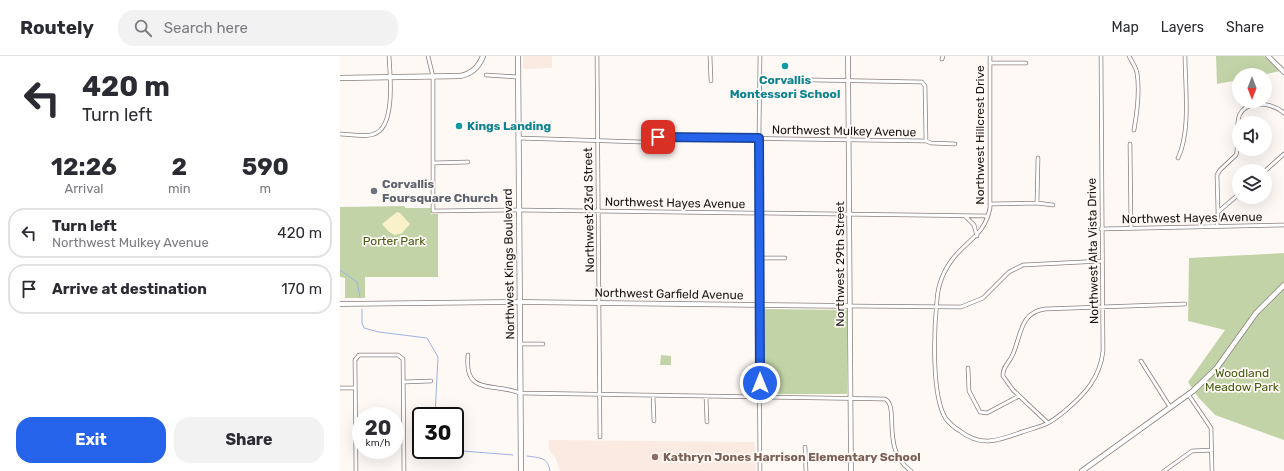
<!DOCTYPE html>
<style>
:root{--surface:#fff;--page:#f2f2f3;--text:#2b2b33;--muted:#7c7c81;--line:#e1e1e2;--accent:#2563eb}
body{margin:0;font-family:Rubik,sans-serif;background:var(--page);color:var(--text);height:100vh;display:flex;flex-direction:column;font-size:15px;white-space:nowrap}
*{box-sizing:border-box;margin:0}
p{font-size:13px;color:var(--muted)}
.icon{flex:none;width:22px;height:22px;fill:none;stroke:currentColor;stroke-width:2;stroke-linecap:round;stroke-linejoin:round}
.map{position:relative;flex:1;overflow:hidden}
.side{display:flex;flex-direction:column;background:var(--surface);width:340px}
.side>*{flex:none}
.hud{background:#fff;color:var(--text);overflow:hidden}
.needle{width:26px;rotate:180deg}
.buttons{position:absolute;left:892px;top:12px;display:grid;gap:8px}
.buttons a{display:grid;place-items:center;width:40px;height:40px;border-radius:50%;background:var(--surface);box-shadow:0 4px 16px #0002;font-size:20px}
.speed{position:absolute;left:12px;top:351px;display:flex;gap:8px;font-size:20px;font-weight:700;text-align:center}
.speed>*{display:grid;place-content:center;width:52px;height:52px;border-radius:50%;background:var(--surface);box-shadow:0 4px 16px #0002;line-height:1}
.speed small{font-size:10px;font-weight:400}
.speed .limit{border:2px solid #111;border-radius:6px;background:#fff;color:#111}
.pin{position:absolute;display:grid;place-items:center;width:34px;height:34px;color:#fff;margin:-17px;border-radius:8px;box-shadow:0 2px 6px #0006}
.me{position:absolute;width:44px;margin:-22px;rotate:0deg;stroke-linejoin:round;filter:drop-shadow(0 0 3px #0008)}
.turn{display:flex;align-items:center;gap:14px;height:84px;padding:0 16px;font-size:18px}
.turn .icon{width:52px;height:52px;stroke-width:2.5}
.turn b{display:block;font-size:28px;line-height:34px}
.eta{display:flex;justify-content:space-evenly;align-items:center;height:68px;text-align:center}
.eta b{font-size:24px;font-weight:700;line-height:28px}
.action{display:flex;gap:8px;margin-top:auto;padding:8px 16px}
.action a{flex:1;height:46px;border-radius:16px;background:var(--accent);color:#fff;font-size:16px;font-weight:700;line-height:46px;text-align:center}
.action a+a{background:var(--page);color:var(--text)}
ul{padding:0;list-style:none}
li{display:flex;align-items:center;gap:12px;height:50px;margin:0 8px 6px;padding:0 8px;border:2px solid var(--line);border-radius:16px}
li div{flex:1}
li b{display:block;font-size:15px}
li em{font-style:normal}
header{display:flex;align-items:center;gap:24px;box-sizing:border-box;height:56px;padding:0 20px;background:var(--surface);border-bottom:1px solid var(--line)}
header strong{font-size:19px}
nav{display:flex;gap:22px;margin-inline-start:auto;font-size:14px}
.search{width:280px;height:36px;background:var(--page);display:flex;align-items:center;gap:10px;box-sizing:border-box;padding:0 14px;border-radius:16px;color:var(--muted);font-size:15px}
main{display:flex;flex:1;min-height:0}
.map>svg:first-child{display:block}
</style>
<header>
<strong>Routely</strong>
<div class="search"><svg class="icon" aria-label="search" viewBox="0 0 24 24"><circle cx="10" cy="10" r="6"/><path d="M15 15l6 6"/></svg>Search here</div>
<nav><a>Map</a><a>Layers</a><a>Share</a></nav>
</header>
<main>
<section class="side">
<div class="hud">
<div class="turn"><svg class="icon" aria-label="left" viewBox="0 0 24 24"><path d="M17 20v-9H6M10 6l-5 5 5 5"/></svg><div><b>420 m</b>Turn left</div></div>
</div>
<div class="eta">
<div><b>12:26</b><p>Arrival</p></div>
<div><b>2</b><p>min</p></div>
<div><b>590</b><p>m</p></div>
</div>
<ul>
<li><svg class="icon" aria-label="left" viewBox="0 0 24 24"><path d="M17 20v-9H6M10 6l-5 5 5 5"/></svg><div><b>Turn left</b><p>Northwest Mulkey Avenue</p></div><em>420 m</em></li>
<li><svg class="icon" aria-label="arrive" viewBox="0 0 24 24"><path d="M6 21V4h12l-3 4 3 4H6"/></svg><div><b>Arrive at destination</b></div><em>170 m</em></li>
</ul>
<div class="action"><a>Exit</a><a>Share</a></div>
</section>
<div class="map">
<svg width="944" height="415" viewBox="0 0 944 415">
<rect width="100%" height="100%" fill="#fff9f6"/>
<!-- built -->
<path fill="#fbeae1" d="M183,0H212V12L183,13Z
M209,384L415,386L416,415H220L216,403L209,394Z"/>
<!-- green -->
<path fill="#c2d4a7" d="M876,0H924L940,15L922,19H899V24L877,28Z
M65,150V152H91V158H98V221H25V242H5V222L0,221V151Z
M944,197V384L875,359L858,341L848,326L885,274L848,265L849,202Z
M424,253L507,254V338H423Z
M321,299L331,300V309H320Z"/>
<!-- sand -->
<path fill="#faf1cb" d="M57,156L60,157L70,168L62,177L55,179L49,176L42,168Z"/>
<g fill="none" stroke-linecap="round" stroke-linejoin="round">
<!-- stream -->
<path stroke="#9bb2e0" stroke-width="1" d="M0,214L17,226L20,241
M22,253V267L24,272L39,276L87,282L98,301L95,360
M110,394L173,399
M187,400C200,402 208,401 210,415"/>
<defs>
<path id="minor" d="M88,0L93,21V155L178,154L648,160
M257,0L260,381
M370,0L371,25
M420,0L418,157L420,415
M650,0V152C645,177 631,182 615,200C605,212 598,228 597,244C594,272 591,340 606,363C610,368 615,372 620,375C642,392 659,384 682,376C691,373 700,371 708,367C714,364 720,359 725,355C745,338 760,322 763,295L761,0
M789,0C792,6 796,11 797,17C800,35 797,57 794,74
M602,3L603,0
M650,7H686
M146,19L178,21
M420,23L582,26L585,30L586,85
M0,78C10,78 24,82 34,78C56,71 50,18 49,0
M178,82L301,86L322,81L586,85L591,87L615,88
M790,88L791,172
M838,102C851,75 845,30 845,0
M93,107L128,106
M925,115L944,98
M697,147L698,102
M650,148L697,147L713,149
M878,156L877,119L880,114L896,99C902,80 887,51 918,48C927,48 937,51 944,57
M625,160L634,169L637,180
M877,169L878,156L899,138
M761,173L944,169
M419,202H445
M510,250L621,251L643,242L669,216L683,209L762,205
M180,288H203
M128,299C124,340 152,326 180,337L545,343C560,350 540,393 571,415
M801,305L830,351
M628,312L629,335L640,356L647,357L679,340
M64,326L91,325
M0,332H15
M848,338L871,372L872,415
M313,339L314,365
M366,341L367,366
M708,367L673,334L663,320C662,311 670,306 673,298C681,280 680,256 705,253L845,248
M465,391L466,415
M16,415L15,304L19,299H58L63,303L64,415
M824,415L852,395L872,394"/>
<path id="tertiary" d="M508,0L511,415
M928,0L944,16
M0,248L181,246L510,250"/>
<path id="secondary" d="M178,0L181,415
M0,22L120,20C131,18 139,11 143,0
M742,415L853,335L876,313L916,257L944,229"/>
</defs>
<!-- minor casing -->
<use href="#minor" stroke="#887f7b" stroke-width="4.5"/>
<!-- tertiary casing -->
<use href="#tertiary" stroke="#887f7b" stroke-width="5.5"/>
<!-- secondary casing -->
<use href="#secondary" stroke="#887f7b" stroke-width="6"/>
<!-- minor -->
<use href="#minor" stroke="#fff" stroke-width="3"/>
<!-- tertiary -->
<use href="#tertiary" stroke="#fff" stroke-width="4"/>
<!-- secondary -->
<use href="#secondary" stroke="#fff" stroke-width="4.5"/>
</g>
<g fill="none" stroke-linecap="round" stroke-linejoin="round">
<defs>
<path id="route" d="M318,81L419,82L420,327"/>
</defs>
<!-- route casing -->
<use href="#route" stroke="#184099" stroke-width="10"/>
<!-- route -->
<use href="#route" stroke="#2563eb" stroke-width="7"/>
</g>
<!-- markers -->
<g fill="#0f9aa8" stroke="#fff9f6" stroke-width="1.5">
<circle cx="445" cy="10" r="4"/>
<circle cx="119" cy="70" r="4"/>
</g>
<circle fill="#6b7280" stroke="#fff9f6" stroke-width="1.5" cx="34" cy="135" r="4"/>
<circle fill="#8d6e63" stroke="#fff9f6" stroke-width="1.5" cx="315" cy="401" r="4"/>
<g text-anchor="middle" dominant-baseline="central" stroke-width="3.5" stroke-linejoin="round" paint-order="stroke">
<!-- culture labels -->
<g font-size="12" font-weight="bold" fill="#0d838f" stroke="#fff9f6">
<text x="445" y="24">Corvallis<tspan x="445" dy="14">Montessori School</tspan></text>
<text x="127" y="70" text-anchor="start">Kings Landing</text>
</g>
<!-- street labels -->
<g font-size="12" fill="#191614" stroke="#fff9f6">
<text transform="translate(504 75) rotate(1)">Northwest Mulkey Avenue</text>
<text transform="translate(640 79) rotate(-90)">Northwest Hillcrest Drive</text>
<text transform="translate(335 147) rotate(1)">Northwest Hayes Avenue</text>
<text transform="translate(249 154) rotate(-91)">Northwest 23rd Street</text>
<text transform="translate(852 162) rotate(-1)">Northwest Hayes Avenue</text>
<text transform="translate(753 195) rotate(-91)">Northwest Alta Vista Drive</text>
<text transform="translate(169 208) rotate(-91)">Northwest Kings Boulevard</text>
<text transform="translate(500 208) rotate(-90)">Northwest 29th Street</text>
<text transform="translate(329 238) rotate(1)">Northwest Garfield Avenue</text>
</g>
<!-- worship labels -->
<g font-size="12" font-weight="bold" fill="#5b616d" stroke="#fff9f6" text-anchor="start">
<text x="42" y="128">Corvallis<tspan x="42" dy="14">Foursquare Church</tspan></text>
</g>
<!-- park labels -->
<g font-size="12" fill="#475d13" stroke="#fff9f6">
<text x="54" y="185">Porter Park</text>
<text x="902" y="317">Woodland<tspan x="902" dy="14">Meadow Park</tspan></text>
</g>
<!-- education labels -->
<g font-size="12" font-weight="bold" fill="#785e54" stroke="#fff9f6" text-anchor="start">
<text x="323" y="401">Kathryn Jones Harrison Elementary School</text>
</g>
</g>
</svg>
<div class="buttons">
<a><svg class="needle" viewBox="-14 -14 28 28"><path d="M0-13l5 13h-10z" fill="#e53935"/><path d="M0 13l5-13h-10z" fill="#7c7c81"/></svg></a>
<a><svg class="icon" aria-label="sound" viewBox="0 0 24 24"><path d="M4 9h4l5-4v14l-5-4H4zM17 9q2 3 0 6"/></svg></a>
<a><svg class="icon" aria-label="layers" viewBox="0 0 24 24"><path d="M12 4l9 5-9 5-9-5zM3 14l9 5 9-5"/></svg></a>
</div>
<div class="speed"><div>20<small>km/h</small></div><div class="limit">30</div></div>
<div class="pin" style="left:318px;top:81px;background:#d93025"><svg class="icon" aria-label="arrive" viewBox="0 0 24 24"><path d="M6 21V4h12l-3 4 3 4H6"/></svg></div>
<svg class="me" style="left:420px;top:327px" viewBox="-20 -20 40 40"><circle r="17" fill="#2563eb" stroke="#fff" stroke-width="3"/><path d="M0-11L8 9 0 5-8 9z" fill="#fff"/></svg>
</div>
</main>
